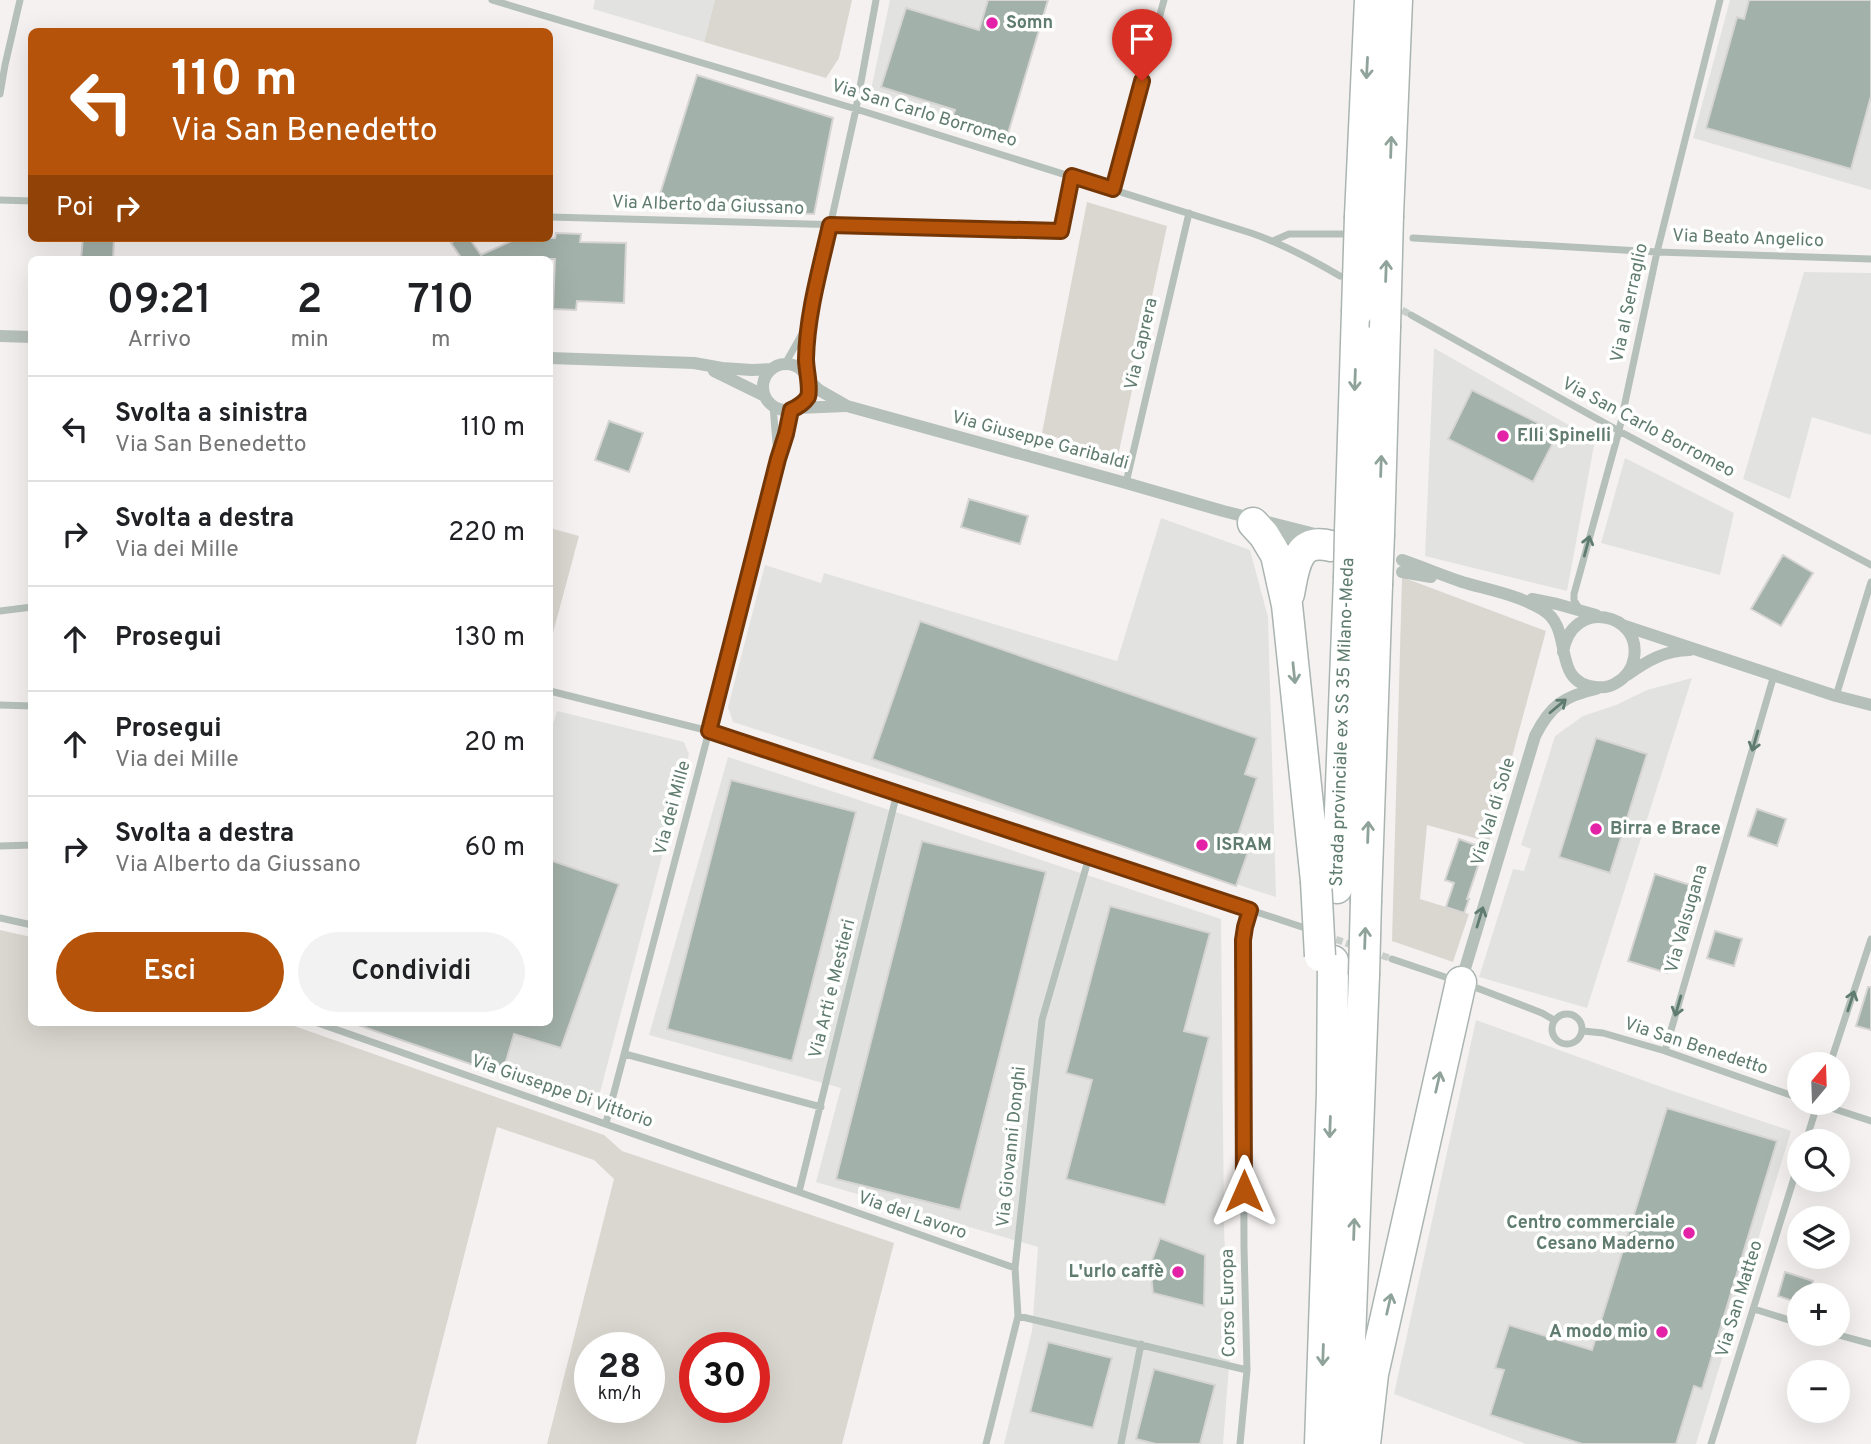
<!DOCTYPE html>
<html lang="it">
<meta charset="utf-8">
<style>
:root{--surface:#fff;--page:#f2f2f2;--text:#202124;--muted:#757577;--line:#e0e0e0;--accent:#b45309}
body{margin:0;font-family:Overpass,sans-serif;background:var(--page);color:var(--text);height:100vh;display:flex;flex-direction:column;font-size:26px;white-space:nowrap}
*{box-sizing:border-box;margin:0}
p{font-size:23px;color:var(--muted)}
.icon{flex:none;width:38px;height:38px;fill:none;stroke:currentColor;stroke-width:2;stroke-linecap:round;stroke-linejoin:round}
.map{position:relative;flex:1;overflow:hidden}
.panel{position:absolute;left:28px;top:256px;width:525px;height:770px;display:flex;flex-direction:column;background:var(--surface);border-radius:10px;box-shadow:0 7px 28px #0002}
.panel>*{flex:none}
.banner{position:absolute;left:28px;top:28px;width:525px;height:214px;border-radius:10px;box-shadow:0 7px 28px #0002;background:#b45309;color:#fff;overflow:hidden}
.needle{width:46px;rotate:19deg}
.controls{position:absolute;left:1787px;top:1052px;display:grid;gap:14px}
.controls a{display:grid;place-items:center;width:63px;height:63px;border-radius:50%;background:var(--surface);box-shadow:0 7px 28px #0002;font-size:35px}
.speed{position:absolute;left:574px;top:1332px;display:flex;gap:14px;font-size:35px;font-weight:700;text-align:center}
.speed>*{display:grid;place-content:center;width:91px;height:91px;border-radius:50%;background:var(--surface);box-shadow:0 7px 28px #0002;line-height:1}
.speed small{font-size:18px;font-weight:400}
.speed .limit{border:10px solid #d22;background:#fff;color:#111}
.pin{position:absolute;display:grid;place-items:center;width:60px;height:60px;color:#fff;margin:-72px -30px;border-radius:50% 50% 50% 0;rotate:-45deg;box-shadow:0 0 7px #0007}
.pin .icon{rotate:45deg}
.me{position:absolute;width:77px;margin:-38px;rotate:0deg;stroke-linejoin:round;filter:drop-shadow(0 0 5px #0008)}
.turn{display:flex;align-items:center;gap:24px;height:147px;padding:0 28px;font-size:32px}
.turn .icon{width:91px;height:91px;stroke-width:2.5}
.turn b{display:block;font-size:49px;line-height:60px}
.then{display:flex;align-items:center;height:66px;padding:0 28px;background:#0003;gap:14px;font-size:26px}
.eta{display:flex;justify-content:space-evenly;align-items:center;height:119px;text-align:center}
.eta b{font-size:42px;font-weight:600;line-height:49px}
.primary-button{display:flex;gap:14px;margin-top:auto;padding:14px 28px}
.primary-button a{flex:1;height:80px;border-radius:42px;background:var(--accent);color:#fff;font-size:28px;font-weight:600;line-height:80px;text-align:center}
.primary-button a+a{background:var(--page);color:var(--text)}
ul{padding:0;list-style:none}
li{display:flex;align-items:center;gap:21px;height:105px;padding:0 28px;border-top:2px solid var(--line)}
li div{flex:1}
li b{display:block;font-size:26px}
li em{font-style:normal}
.map>svg:first-child{display:block}
</style>
<div class="map">
<svg width="1871" height="1444" viewBox="0 0 1871 1444">
<rect width="100%" height="100%" fill="#f5f1f1"/>
<!-- built -->
<path fill="#e2e3e1" d="M595,0H715L704,42L593,9Z
M890,0H1048L1006,140L869,99Z
M1730,0H1871V190L1693,138Z
M1804,272L1871,273V435L1812,417L1790,499L1743,479Z
M1434,348L1595,440L1567,591L1425,556Z
M1625,458L1734,513L1720,575L1601,543Z
M1161,518L1250,550L1268,617L1276,897L733,722L728,707L765,565L821,583L824,573L1117,661Z
M1692,678L1587,1008L1479,977L1513,869L1524,871L1531,849L1521,845L1555,736L1583,716L1616,705L1647,690Z
M557,711L684,742L689,754L598,1100L589,1104L348,1022H550V733Z
M728,757L1221,919L1224,1229L1230,1353L1223,1444H1004L1032,1331L1038,1247L816,1182L841,1088L649,1035Z
M1476,1020L1667,1089L1791,1131L1696,1444H1526L1394,1394Z"/>
<!-- green -->
<path fill="#dad7d0" fill-rule="evenodd" d="M715,0H852L839,58L826,78L704,42Z
M1087,202L1167,226L1118,456L1042,433Z
M550,528L579,536L550,644Z
M1402,577L1546,631L1489,842L1427,825L1420,899L1469,914L1453,962L1392,941Z
M0,930L31,937L32,1022H283L604,1135L622,1151L894,1243L842,1444H547L614,1179L594,1160L497,1127L416,1444H0ZM590,1348H649V1407H590ZM695,1348H754V1407H695Z"/>
<!-- building -->
<path fill="#a2b1a9" stroke="#d6d4d4" stroke-width="2" d="M988,0H1048L1006,140L950,123L955,110L881,87L906,8L979,30Z
M1749,0H1871V96L1851,169L1706,128L1737,17L1744,19Z
M697,75L833,118L814,214L656,207Z
M556,233L581,234L580,242L626,243L624,303L577,301L576,310L553,309L555,259H462L451,243L459,238H469L481,255L518,238H555Z
M83,238H114L113,259H81Z
M1472,390L1558,433L1533,482L1448,439Z
M609,421L643,433L629,472L595,460Z
M969,499L1028,516L1020,544L961,527Z
M1783,555L1813,573L1781,626L1751,609Z
M920,621L1257,738L1245,774L1257,778L1234,847L1248,852L1236,886L872,759Z
M1596,738L1647,754L1610,873L1559,857Z
M731,780L856,812L792,1061L667,1029Z
M1757,809L1786,819L1777,846L1748,836Z
M1459,839L1484,848L1467,899H1469L1464,913L1446,907L1454,883L1445,880Z
M922,841L1046,872L960,1210L836,1179Z
M550,860L619,884L561,1048L514,1034L502,1075L355,1024V1022H550Z
M1655,874L1693,886L1667,973L1628,961Z
M1110,906L1210,933L1184,1031L1209,1037L1165,1205L1066,1179L1092,1080L1066,1073Z
M1715,931L1742,939L1734,966L1707,958Z
M1868,987H1871V1030L1856,1026Z
M1667,1108L1777,1141L1702,1389L1694,1386L1676,1444H1582L1490,1415L1504,1370L1495,1368L1509,1325L1592,1350Z
M1160,1238L1205,1255L1204,1306L1153,1293L1150,1266Z
M1785,1272L1813,1281L1809,1295H1799V1303L1778,1296Z
M1048,1342L1112,1358L1093,1428L1030,1412Z
M1154,1369L1215,1385L1200,1444H1156L1136,1439Z"/>
<g fill="none" stroke-linecap="round" stroke-linejoin="round">
<!-- minor-tunnel -->
<path stroke="#c8ceca" stroke-width="7" stroke-dasharray="7 3.5" stroke-linecap="butt" d="M1393,305L1411,315
M1326,936L1358,947
M1372,952L1392,959"/>
<defs>
<path id="trunk" d="M1388,215L1397,0
M1360,216L1370,0
M1253,523L1264,535L1276,555L1287,605L1316,881
M1350,531L1357,312
M1379,534L1385,328
M1289,594C1294,568 1296,537 1331,546
M1337,888L1349,578
M1366,900L1377,585
M1320,1444L1332,1092L1333,961
M1346,1444L1364,975
M1365,1444L1373,1374L1461,982"/>
</defs>
<!-- trunk casing -->
<use href="#trunk" stroke="#aab4b0" stroke-width="33"/>
<!-- minor -->
<path stroke="#b6c0bb" stroke-width="7" d="M492,0L856,109L1251,233C1283,244 1311,259 1340,276
M0,94L5,65L20,0
M1113,189L1164,0
M0,200L32,201
M550,217L1061,231L1071,176
M1413,238L1657,252L1871,259
M1273,241L1289,234H1342
M1411,315L1619,431L1871,565
M785,364L807,325
M807,376L809,321L856,109L876,0
M773,406L777,455
M1126,483L1189,213
M1580,610L1574,600V594L1619,431L1657,252L1720,0
M0,611L32,607
M550,691L709,731L1305,928
M1836,696L1871,582
M0,705L32,706
M0,846L32,845
M0,918L32,925
M1392,959L1454,980
M1469,985L1542,1013L1554,1020
M1552 1029a15 15 0 1 1 30 0a15 15 0 1 1-30 0Z
M315,1022L1015,1268
M1583,1031L1603,1033L1665,1051L1799,1098
M1665,1051L1774,675
M625,1054L821,1107
M1830,1064L1871,939
M1813,1102L1871,1121
M606,1123L709,731L778,459L786,434L791,409
M1806,1141L1818,1102
M799,1192L897,793
M1754,1309L1799,1323
M1018,1316L1247,1370
M1835,1334L1871,1344
M986,1444L1018,1316L1015,1268L1042,1020L1089,857
M1121,1444L1141,1344
M1240,1444L1247,1370L1244,1247L1243,941L1250,910
M1711,1444L1799,1162"/>
<!-- tertiary -->
<path stroke="#b6c0bb" stroke-width="12" d="M0,336L32,337
M550,358L694,363L722,368L752,370L772,369
M763 387a23 23 0 1 1 46 0a23 23 0 1 1-46 0Z
M714,371L765,396
M809,381L819,390L847,406L1126,483L1223,511L1323,536
M797,408L846,406
M1269,529L1307,544
M1402,560C1422,567 1442,575 1462,582C1489,590 1519,595 1543,610C1575,629 1550,682 1595,687C1603,688 1610,687 1616,683C1625,678 1632,669 1634,658C1642,613 1572,597 1563,652
M1402,572L1431,577
M1532,599L1557,604L1596,615
M1622,625L1836,696L1871,705
M1627,675C1647,661 1665,650 1690,650
M1461,982L1535,736C1550,706 1564,696 1596,689"/>
<!-- trunk -->
<use href="#trunk" stroke="#fff" stroke-width="30"/>
<defs>
<path id="trunk-bridge" d="M1357,312L1360,216
M1385,328L1388,215
M1349,578L1350,531
M1377,585L1379,534
M1316,881L1320,956
M1364,975L1366,900"/>
</defs>
<!-- trunk-bridge casing -->
<use href="#trunk-bridge" stroke="#aab4b0" stroke-width="33" stroke-linecap="butt"/>
<!-- trunk-bridge -->
<use href="#trunk-bridge" stroke="#fff" stroke-width="30"/>
</g>
<!-- one-way arrows -->
<defs><path id="oneway-shaft" d="M-6 0H5M1.5-3L5.5 0L1.5 3" fill="none" stroke-width="1.6" stroke-linecap="round" stroke-linejoin="round" transform="scale(1.75)"/></defs>
<g stroke="#8fa39a">
<use href="#oneway-shaft" transform="translate(1367 68) rotate(93)"/>
<use href="#oneway-shaft" transform="translate(1391 147) rotate(-88)"/>
<use href="#oneway-shaft" transform="translate(1386 271) rotate(-88)"/>
<use href="#oneway-shaft" transform="translate(1355 380) rotate(92)"/>
<use href="#oneway-shaft" transform="translate(1381 466) rotate(-88)"/>
<use href="#oneway-shaft" transform="translate(1294 673) rotate(84)"/>
<use href="#oneway-shaft" transform="translate(1368 832) rotate(-88)"/>
<use href="#oneway-shaft" transform="translate(1365 938) rotate(-88)"/>
<use href="#oneway-shaft" transform="translate(1438 1082) rotate(-77)"/>
<use href="#oneway-shaft" transform="translate(1330 1127) rotate(92)"/>
<use href="#oneway-shaft" transform="translate(1354 1229) rotate(-88)"/>
<use href="#oneway-shaft" transform="translate(1389 1304) rotate(-77)"/>
<use href="#oneway-shaft" transform="translate(1323 1355) rotate(92)"/>
</g>
<g stroke="#5f7c6f">
<use href="#oneway-shaft" transform="translate(1587 546) rotate(-75)"/>
<use href="#oneway-shaft" transform="translate(1558 706) rotate(-40)"/>
<use href="#oneway-shaft" transform="translate(1755 741) rotate(106)"/>
<use href="#oneway-shaft" transform="translate(1480 917) rotate(-73)"/>
<use href="#oneway-shaft" transform="translate(1851 1001) rotate(-72)"/>
<use href="#oneway-shaft" transform="translate(1678 1006) rotate(106)"/>
</g>
<g fill="none" stroke-linecap="round" stroke-linejoin="round">
<defs>
<path id="route" d="M1142,81L1113,189L1072,176L1061,231L830,225C820,269 807,314 806,359C806,370 811,388 808,397C804,403 798,407 791,410L786,434L778,459L709,731L1250,910L1245,927L1243,940L1244,1191"/>
</defs>
<!-- route casing -->
<use href="#route" stroke="#753606" stroke-width="18"/>
<!-- route -->
<use href="#route" stroke="#b45309" stroke-width="12"/>
</g>
<!-- markers -->
<g fill="#e422a7" stroke="#fff" stroke-width="2.5">
<circle cx="992" cy="23" r="7"/>
<circle cx="1503" cy="436" r="7"/>
<circle cx="1596" cy="829" r="7"/>
<circle cx="1202" cy="845" r="7"/>
<circle cx="1689" cy="1233" r="7"/>
<circle cx="1178" cy="1272" r="7"/>
<circle cx="1662" cy="1332" r="7"/>
</g>
<g text-anchor="middle" dominant-baseline="central" stroke-width="7" stroke-linejoin="round" paint-order="stroke">
<!-- poi labels -->
<g font-size="18" font-weight="bold" fill="#5f7c6f" stroke="#fff" text-anchor="start">
<text x="1006" y="23">Somn</text>
<text x="1517" y="436">F.lli Spinelli</text>
<text x="1610" y="829">Birra e Brace</text>
<text x="1216" y="845">ISRAM</text>
<text x="1675" y="1223" text-anchor="end">Centro commerciale<tspan x="1675" dy="21">Cesano Maderno</tspan></text>
<text x="1164" y="1272" text-anchor="end">L'urlo caffè</text>
<text x="1648" y="1332" text-anchor="end">A modo mio</text>
</g>
<!-- street labels -->
<g font-size="18" fill="#5f7c6f" stroke="#fff">
<text transform="translate(924 114) rotate(17)">Via San Carlo Borromeo</text>
<text transform="translate(708 206) rotate(2)">Via Alberto da Giussano</text>
<text transform="translate(1748 239) rotate(2)">Via Beato Angelico</text>
<text transform="translate(1630 303) rotate(-78)">Via al Serraglio</text>
<text transform="translate(1142 344) rotate(-77)">Via Caprera</text>
<text transform="translate(1648 428) rotate(28)">Via San Carlo Borromeo</text>
<text transform="translate(1040 441) rotate(15)">Via Giuseppe Garibaldi</text>
<text transform="translate(1343 722) rotate(-88)">Strada provinciale ex SS 35 Milano-Meda</text>
<text transform="translate(673 808) rotate(-75)">Via dei Mille</text>
<text transform="translate(1494 812) rotate(-73)">Via Val di Sole</text>
<text transform="translate(1687 919) rotate(-74)">Via Valsugana</text>
<text transform="translate(833 989) rotate(-76)">Via Arti e Mestieri</text>
<text transform="translate(1696 1047) rotate(18)">Via San Benedetto</text>
<text transform="translate(562 1092) rotate(19)">Via Giuseppe Di Vittorio</text>
<text transform="translate(1012 1147) rotate(-84)">Via Giovanni Donghi</text>
<text transform="translate(912 1216) rotate(19)">Via del Lavoro</text>
<text transform="translate(1740 1299) rotate(-73)">Via San Matteo</text>
<text transform="translate(1229 1303) rotate(-91)">Corso Europa</text>
</g>
</g>
</svg>
<div class="controls">
<a><svg class="needle" viewBox="-14 -14 28 28"><path d="M0-13l5 13h-10z" fill="#e53935"/><path d="M0 13l5-13h-10z" fill="#757577"/></svg></a>
<a><svg class="icon" aria-label="search" viewBox="0 0 24 24"><circle cx="10" cy="10" r="6"/><path d="M15 15l6 6"/></svg></a>
<a><svg class="icon" aria-label="layers" viewBox="0 0 24 24"><path d="M12 4l9 5-9 5-9-5zM3 14l9 5 9-5"/></svg></a>
<a>+</a>
<a>−</a>
</div>
<div class="speed"><div>28<small>km/h</small></div><div class="limit">30</div></div>
<div class="pin" style="left:1142px;top:81px;background:#d93025"><svg class="icon" aria-label="arrive" viewBox="0 0 24 24"><path d="M6 21V4h12l-3 4 3 4H6"/></svg></div>
<svg class="me" style="left:1244px;top:1191px" viewBox="-20 -20 40 40"><path d="M0-17L14 15 0 8-14 15z" fill="#b45309" stroke="#fff" stroke-width="4"/></svg>
<div class="banner">
<div class="turn"><svg class="icon" aria-label="left" viewBox="0 0 24 24"><path d="M17 20v-9H6M10 6l-5 5 5 5"/></svg><div><b>110 m</b>Via San Benedetto</div></div>
<div class="then">Poi<svg class="icon" aria-label="right" viewBox="0 0 24 24"><path d="M7 20v-9h11M14 6l5 5-5 5"/></svg></div>
</div>
<section class="panel">
<div class="eta">
<div><b>09:21</b><p>Arrivo</p></div>
<div><b>2</b><p>min</p></div>
<div><b>710</b><p>m</p></div>
</div>
<ul>
<li><svg class="icon" aria-label="left" viewBox="0 0 24 24"><path d="M17 20v-9H6M10 6l-5 5 5 5"/></svg><div><b>Svolta a sinistra</b><p>Via San Benedetto</p></div><em>110 m</em></li>
<li><svg class="icon" aria-label="right" viewBox="0 0 24 24"><path d="M7 20v-9h11M14 6l5 5-5 5"/></svg><div><b>Svolta a destra</b><p>Via dei Mille</p></div><em>220 m</em></li>
<li><svg class="icon" aria-label="ahead" viewBox="0 0 24 24"><path d="M12 20V5M6 11l6-6 6 6"/></svg><div><b>Prosegui</b></div><em>130 m</em></li>
<li><svg class="icon" aria-label="ahead" viewBox="0 0 24 24"><path d="M12 20V5M6 11l6-6 6 6"/></svg><div><b>Prosegui</b><p>Via dei Mille</p></div><em>20 m</em></li>
<li><svg class="icon" aria-label="right" viewBox="0 0 24 24"><path d="M7 20v-9h11M14 6l5 5-5 5"/></svg><div><b>Svolta a destra</b><p>Via Alberto da Giussano</p></div><em>60 m</em></li>
</ul>
<div class="primary-button"><a>Esci</a><a>Condividi</a></div>
</section>
</div>
